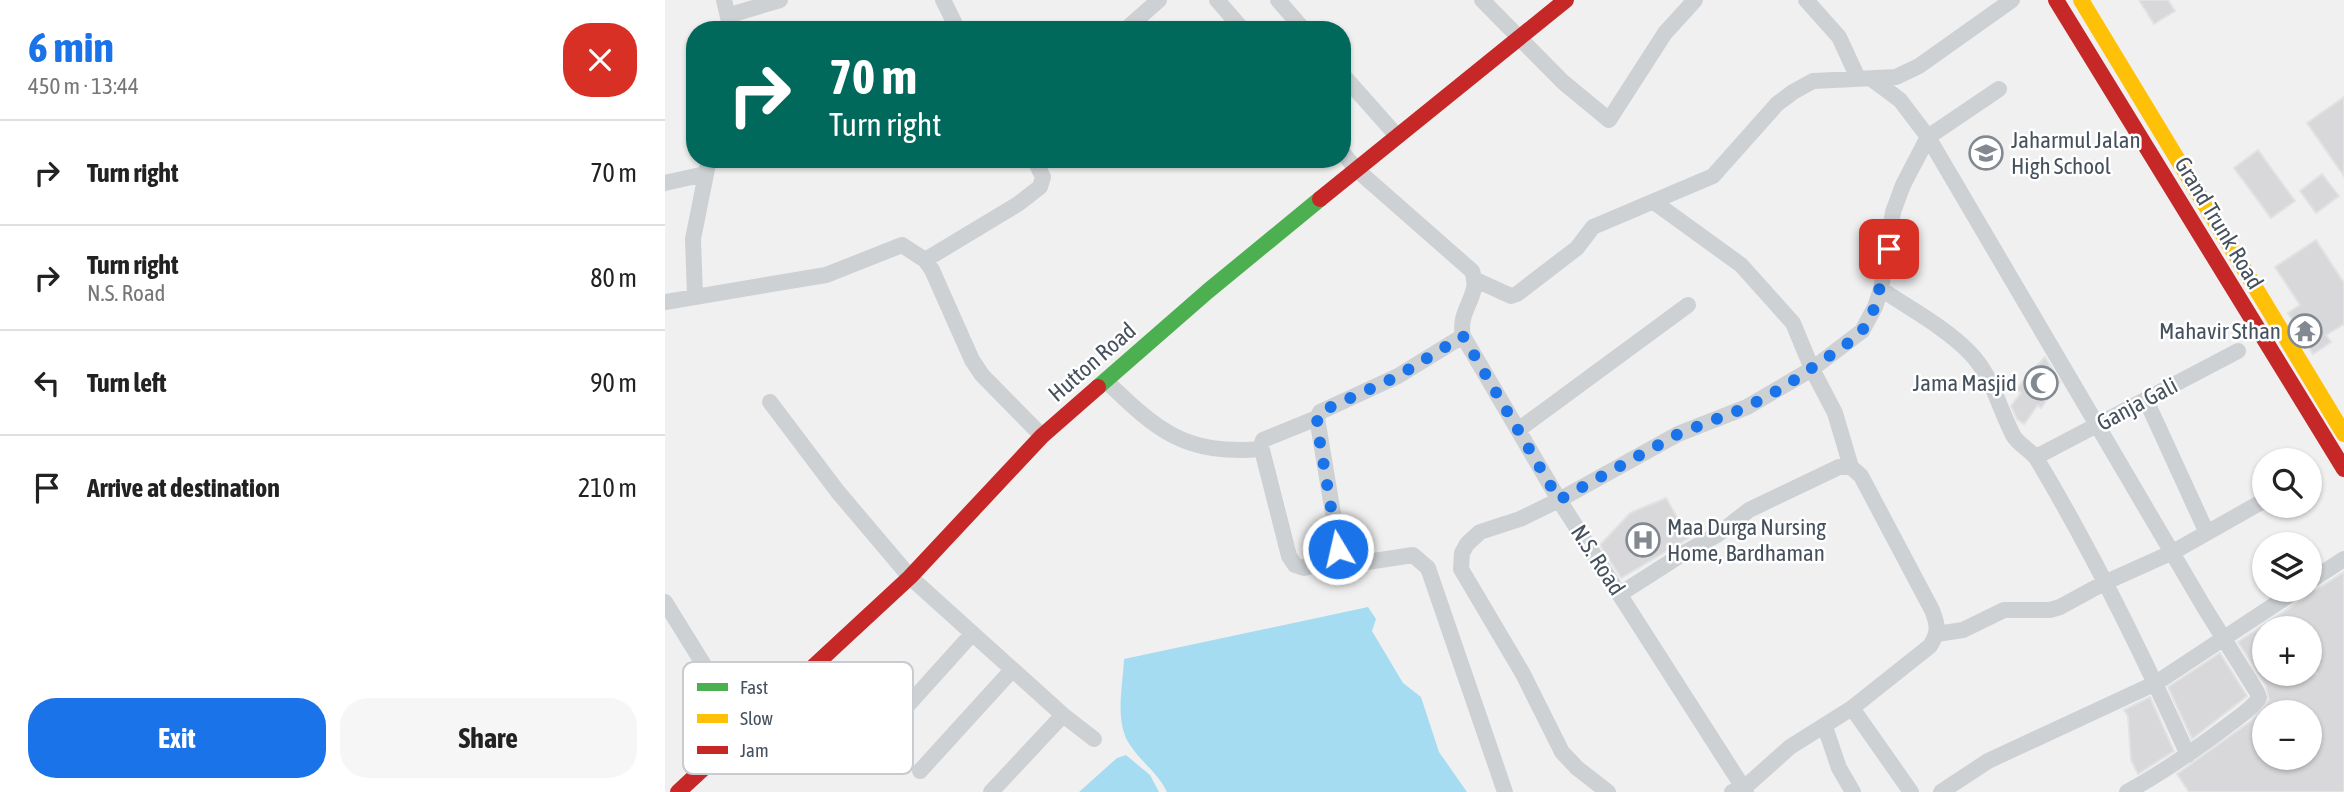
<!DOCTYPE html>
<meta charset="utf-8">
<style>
:root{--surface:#fff;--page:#f6f6f6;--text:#222;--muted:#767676;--line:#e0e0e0;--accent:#1a73e8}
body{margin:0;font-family:"Asap Condensed",sans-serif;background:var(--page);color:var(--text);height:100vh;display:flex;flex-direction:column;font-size:26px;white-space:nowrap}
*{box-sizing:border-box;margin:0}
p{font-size:23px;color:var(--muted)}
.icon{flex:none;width:38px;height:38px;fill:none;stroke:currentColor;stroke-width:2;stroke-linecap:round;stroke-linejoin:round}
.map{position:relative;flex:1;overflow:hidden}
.drawer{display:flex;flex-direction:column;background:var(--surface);width:665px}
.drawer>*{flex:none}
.hud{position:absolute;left:21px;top:21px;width:665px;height:147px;border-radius:28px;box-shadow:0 2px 5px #0004;background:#00695c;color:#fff;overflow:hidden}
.fabs{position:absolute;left:1587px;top:448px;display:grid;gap:14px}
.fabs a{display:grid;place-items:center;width:70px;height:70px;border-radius:50%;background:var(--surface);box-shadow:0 2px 5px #0004;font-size:35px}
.pin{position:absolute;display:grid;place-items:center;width:60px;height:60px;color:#fff;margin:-30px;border-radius:14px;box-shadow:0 4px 10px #0006}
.me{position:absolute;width:77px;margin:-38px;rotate:351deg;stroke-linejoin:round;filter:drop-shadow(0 0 5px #0008)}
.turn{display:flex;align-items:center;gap:24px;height:147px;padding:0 28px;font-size:32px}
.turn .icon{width:91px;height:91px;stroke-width:2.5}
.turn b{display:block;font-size:49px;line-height:60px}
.round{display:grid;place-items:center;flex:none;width:74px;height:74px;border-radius:28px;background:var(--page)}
.overview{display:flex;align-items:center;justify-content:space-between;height:119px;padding:0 28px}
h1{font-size:42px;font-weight:700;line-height:52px;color:var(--accent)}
.action{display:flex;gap:14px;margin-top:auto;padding:14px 28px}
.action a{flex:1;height:80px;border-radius:28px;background:var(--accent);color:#fff;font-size:28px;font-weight:700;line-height:80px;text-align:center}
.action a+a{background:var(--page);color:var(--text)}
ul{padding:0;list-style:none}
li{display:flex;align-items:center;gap:21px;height:105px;padding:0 28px;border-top:2px solid var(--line)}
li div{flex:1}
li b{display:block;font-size:26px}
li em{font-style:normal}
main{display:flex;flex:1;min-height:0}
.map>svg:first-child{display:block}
</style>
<main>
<section class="drawer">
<div class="overview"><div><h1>6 min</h1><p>450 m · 13:44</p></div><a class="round" style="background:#d93025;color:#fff"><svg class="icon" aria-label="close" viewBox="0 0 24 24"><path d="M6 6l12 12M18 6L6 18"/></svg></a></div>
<ul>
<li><svg class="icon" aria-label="right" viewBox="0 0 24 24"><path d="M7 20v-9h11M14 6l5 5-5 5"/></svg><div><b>Turn right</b></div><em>70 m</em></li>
<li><svg class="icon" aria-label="right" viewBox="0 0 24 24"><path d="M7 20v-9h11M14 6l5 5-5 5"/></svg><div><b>Turn right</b><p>N.S. Road</p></div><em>80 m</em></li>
<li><svg class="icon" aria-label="left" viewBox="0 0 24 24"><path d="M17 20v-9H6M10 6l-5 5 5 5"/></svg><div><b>Turn left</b></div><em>90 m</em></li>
<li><svg class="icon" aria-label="arrive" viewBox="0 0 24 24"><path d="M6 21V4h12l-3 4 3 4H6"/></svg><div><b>Arrive at destination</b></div><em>210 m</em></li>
</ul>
<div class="action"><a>Exit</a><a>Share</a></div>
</section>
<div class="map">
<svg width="1679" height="792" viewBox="0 0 1679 792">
<rect width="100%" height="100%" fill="#f1f0f0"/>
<!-- water -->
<path fill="#a6dcf1" d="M703,607L711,619L707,631L738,683L756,697L774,752L802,792H502C493,773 476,762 465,745C449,722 458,685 459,659Z
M461,755L485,775L494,792H414L452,758Z"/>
<!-- building -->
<path fill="#d8d8db" stroke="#e2e2e3" stroke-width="2" fill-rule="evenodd" d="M1474,0H1503L1510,11L1489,24Z
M1679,97V176L1642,123Z
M1593,150L1630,201L1606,218L1569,168Z
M1657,174L1674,196L1651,213L1635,191Z
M1651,240L1679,283V324L1661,335L1666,342L1648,354L1623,313L1635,305L1610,267Z
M1380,357L1395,382L1376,408L1373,405L1359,424L1352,419L1346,406L1356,393L1351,389Z
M1001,498L1024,538L956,578L935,545L965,513Z
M1679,572V792H1524L1512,774L1586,721L1604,700L1601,686L1573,642L1638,599L1642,591L1651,590ZM1600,628H1645V663L1652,674H1600ZM1600,712H1645V758H1600Z
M1555,653L1582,696L1527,739L1503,687Z
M1485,697L1509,751L1473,774L1466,760L1463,716L1459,710Z"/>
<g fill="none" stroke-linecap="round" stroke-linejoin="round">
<!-- street -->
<path stroke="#ced1d4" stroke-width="16" d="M59,0L66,30
M278,0L293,30
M552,0L578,30
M613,0L639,30
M817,0L898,82L944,120L1000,33L1030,0
M1141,0L1174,37L1193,78
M65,15L115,0
M460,30L494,0
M677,74L732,136
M1208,80L1235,100L1263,137L1539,607L1592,692L1594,698C1587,709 1572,718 1562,726C1530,750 1497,773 1462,792
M677,152L692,170L807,271C817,296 792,309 798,336L894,500L1081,792
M0,183L40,174
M989,202L1076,265L1128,323L1147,369L1170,413L1186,467
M260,260L353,204L375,187L378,177L369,159
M811,280L846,296L852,294L912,248L928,227L1048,176L1112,104L1128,92L1148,81L1231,77L1254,66L1347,0
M1216,289C1245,309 1278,326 1303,351C1327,374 1333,406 1348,435C1354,446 1367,450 1373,461C1429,555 1478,655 1523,755
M30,297L28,239L44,159
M0,302L161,275L237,245L260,260L267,270L307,360L317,375L377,436
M798,336L733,376L655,412L652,418L676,561L689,564L748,555L763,568L840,792
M441,381C494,432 520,455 597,449
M1481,400L1542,533
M105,402L173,492L245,577L398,715L429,739
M652,418L598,440L596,446L624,556L630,565L639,568L676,561
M853,430L1023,305
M1371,457L1573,351
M1645,581L1679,559
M955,594L1019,553L1052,535L1084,510L1174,467H1186L1196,476L1267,610C1273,625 1274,632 1265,646L1187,708L1125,747L1079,788L1067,792
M0,602L79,730
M1272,634L1298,630L1339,610H1385L1395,607L1439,583L1508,552L1600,500
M243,705L307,634
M1187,708L1246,792
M1160,727L1174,768L1188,792
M255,771L347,670
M326,792L398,715
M943,792L912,768L897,752L858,674L796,569L797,553L802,544L815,532L855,519L894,500L1013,434L1082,407L1147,369L1197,331L1210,307L1216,289L1228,212L1238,185L1263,137L1334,89
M1276,792L1323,761L1491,683L1632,590"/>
<!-- fast -->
<path stroke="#4caf50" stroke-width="16" d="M433,387L543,291L655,199"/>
<!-- slow -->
<path stroke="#ffc107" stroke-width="16" d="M1416,0L1679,434"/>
<!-- jam -->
<path stroke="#c62828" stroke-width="16" d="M1391,0L1679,469
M655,199L901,0
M13,792L245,577L377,436L433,387"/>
</g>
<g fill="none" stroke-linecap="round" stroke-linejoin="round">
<!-- route -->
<path stroke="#1a73e8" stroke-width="12" stroke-dasharray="0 21.6" d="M673,549L653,431L652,418L655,412L733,376L798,336L894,500L1013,434L1082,407L1119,387L1182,344L1197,331L1210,307L1224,249"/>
</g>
<!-- icons -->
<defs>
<symbol id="school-ring" viewBox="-11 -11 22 22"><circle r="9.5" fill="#fff" stroke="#828991" stroke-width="1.5"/><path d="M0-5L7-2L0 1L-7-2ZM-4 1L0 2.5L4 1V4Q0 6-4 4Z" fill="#828991"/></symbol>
<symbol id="temple-ring" viewBox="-11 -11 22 22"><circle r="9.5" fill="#fff" stroke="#828991" stroke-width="1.5"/><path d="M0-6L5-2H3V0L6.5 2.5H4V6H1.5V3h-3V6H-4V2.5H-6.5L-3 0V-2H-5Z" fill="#828991"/></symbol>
<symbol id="mosque-ring" viewBox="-11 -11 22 22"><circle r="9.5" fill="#fff" stroke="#828991" stroke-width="1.5"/><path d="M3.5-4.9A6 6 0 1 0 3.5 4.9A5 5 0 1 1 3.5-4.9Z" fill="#828991"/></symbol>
<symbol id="hospital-ring" viewBox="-11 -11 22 22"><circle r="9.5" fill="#fff" stroke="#828991" stroke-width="1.5"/><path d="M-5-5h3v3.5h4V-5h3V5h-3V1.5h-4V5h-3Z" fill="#828991"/></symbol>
</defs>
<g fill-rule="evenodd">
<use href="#school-ring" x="1302" y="134" width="38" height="38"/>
<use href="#temple-ring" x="1621" y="312" width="38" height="38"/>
<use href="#mosque-ring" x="1357" y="364" width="38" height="38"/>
<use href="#hospital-ring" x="959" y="521" width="38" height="38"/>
</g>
<g text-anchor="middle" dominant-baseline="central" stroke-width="5" stroke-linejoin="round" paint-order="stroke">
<!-- poi labels -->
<g font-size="23" fill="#46515e" stroke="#fff" text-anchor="start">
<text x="1346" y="140">Jaharmul Jalan<tspan x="1346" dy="26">High School</tspan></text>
<text x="1616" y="331" text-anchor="end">Mahavir Sthan</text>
<text x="1352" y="383" text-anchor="end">Jama Masjid</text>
<text x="1002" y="527">Maa Durga Nursing<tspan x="1002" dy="26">Home, Bardhaman</tspan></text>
</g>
<!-- street labels -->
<g font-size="23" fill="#46515e" stroke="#fff">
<text transform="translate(1554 223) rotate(59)">Grand Trunk Road</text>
<text transform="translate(427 362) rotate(-41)">Hutton Road</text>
<text transform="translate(1472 404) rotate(-28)">Ganja Gali</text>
<text transform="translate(933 560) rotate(57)">N.S. Road</text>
</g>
</g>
<!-- legend -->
<rect x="18" y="662" width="230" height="112" rx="10" fill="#fff" stroke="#c8cbcf" stroke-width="2"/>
<rect x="32" y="683" width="31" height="8" fill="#4caf50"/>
<rect x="32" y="714" width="31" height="9" fill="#ffc107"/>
<rect x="32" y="746" width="31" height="8" fill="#c62828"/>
<g font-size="19" fill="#46515e">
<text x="75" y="694">Fast</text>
<text x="75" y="725">Slow</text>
<text x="75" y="757">Jam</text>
</g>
</svg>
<div class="fabs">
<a><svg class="icon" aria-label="search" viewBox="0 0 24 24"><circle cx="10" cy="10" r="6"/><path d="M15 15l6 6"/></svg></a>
<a><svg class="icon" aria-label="layers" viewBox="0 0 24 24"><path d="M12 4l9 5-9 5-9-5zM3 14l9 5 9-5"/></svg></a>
<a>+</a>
<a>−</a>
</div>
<div class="pin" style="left:1224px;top:249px;background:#d93025"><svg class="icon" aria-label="arrive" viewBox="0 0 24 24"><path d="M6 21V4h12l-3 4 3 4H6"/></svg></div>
<svg class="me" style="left:673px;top:549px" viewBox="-20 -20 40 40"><circle r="17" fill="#1a73e8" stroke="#fff" stroke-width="3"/><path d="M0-11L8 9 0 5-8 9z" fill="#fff"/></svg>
<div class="hud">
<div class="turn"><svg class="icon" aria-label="right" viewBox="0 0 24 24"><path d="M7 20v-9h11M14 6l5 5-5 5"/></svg><div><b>70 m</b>Turn right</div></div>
</div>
</div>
</main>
